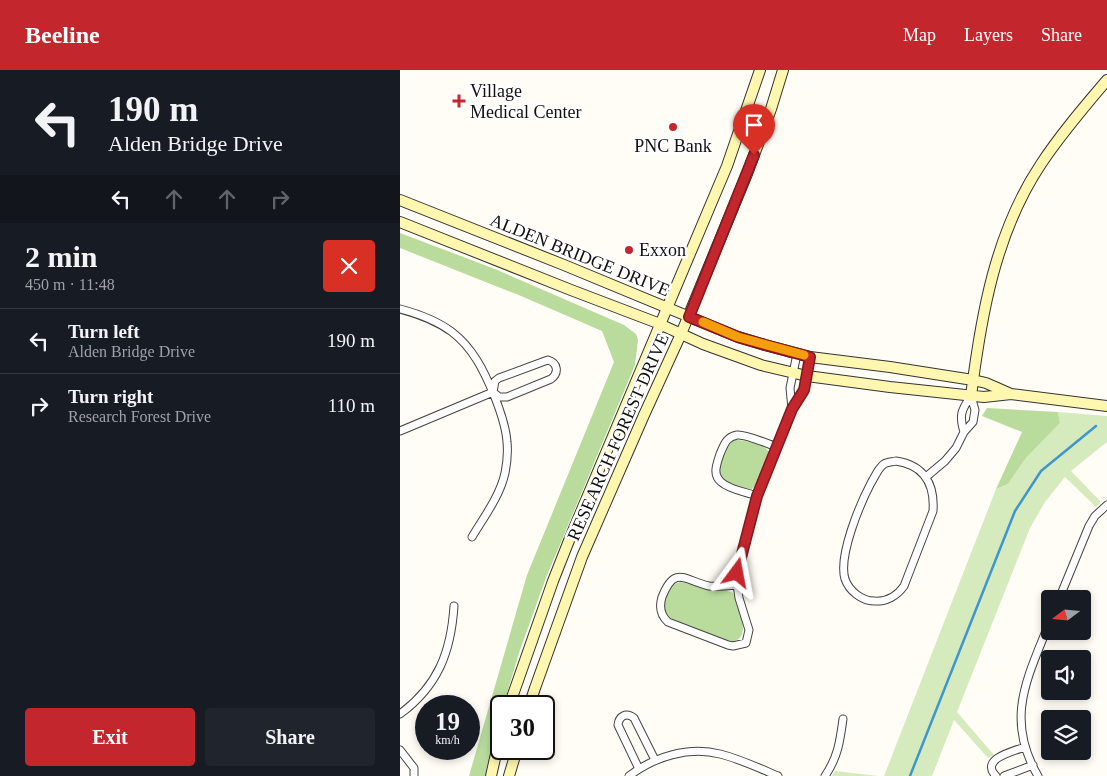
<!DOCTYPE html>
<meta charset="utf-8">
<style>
:root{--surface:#171b24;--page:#20242c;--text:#f1f3f6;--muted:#9ea1a6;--line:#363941;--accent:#c4262e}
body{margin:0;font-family:"Times New Roman",serif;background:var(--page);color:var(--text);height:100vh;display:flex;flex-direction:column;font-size:19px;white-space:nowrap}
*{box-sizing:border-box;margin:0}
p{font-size:16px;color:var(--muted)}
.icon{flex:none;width:28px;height:28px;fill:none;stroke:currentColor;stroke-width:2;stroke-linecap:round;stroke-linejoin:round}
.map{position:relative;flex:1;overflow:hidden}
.side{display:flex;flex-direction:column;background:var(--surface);width:400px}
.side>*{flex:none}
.guide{background:#171b24;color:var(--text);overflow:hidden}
.needle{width:32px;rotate:254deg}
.fabs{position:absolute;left:641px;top:520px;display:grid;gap:10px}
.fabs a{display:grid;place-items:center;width:50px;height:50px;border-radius:5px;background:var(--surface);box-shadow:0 2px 8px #0003;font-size:25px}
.speed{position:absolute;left:15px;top:625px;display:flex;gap:10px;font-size:25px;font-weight:700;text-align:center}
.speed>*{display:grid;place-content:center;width:65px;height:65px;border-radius:50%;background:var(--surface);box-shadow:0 2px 8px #0003;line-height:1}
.speed small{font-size:12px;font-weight:400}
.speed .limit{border:2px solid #111;border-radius:8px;background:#fff;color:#111}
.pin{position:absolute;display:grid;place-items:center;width:42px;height:42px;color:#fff;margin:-51px -21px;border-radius:50% 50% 50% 0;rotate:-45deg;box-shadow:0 0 5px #0007}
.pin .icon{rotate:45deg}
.me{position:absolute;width:55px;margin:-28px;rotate:13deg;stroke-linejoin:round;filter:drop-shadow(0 0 4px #0008)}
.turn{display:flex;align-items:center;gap:18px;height:105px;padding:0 25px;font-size:22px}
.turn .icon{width:65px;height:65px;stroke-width:2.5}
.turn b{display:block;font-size:35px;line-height:42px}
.lanes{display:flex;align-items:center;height:48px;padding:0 25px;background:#0003;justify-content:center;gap:25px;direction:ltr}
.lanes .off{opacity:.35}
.round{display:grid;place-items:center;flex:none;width:52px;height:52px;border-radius:5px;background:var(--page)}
.headline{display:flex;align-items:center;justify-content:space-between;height:85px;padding:0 25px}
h1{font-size:30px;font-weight:700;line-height:38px}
.cta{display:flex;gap:10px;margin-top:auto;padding:10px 25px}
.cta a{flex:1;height:58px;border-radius:5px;background:var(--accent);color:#fff;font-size:20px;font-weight:700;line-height:58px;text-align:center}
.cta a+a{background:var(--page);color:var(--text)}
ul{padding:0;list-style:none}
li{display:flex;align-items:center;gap:15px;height:65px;padding:0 25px;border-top:1px solid var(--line)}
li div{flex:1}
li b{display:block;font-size:19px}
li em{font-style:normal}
header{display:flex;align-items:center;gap:30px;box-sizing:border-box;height:70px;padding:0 25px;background:var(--accent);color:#fff}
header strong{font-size:24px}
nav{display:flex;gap:28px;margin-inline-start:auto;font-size:18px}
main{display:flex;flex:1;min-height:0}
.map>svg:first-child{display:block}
</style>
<header>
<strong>Beeline</strong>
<nav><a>Map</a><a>Layers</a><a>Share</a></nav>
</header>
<main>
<section class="side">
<div class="guide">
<div class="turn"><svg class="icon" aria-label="left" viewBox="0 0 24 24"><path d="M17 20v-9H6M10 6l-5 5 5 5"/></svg><div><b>190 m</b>Alden Bridge Drive</div></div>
<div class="lanes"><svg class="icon" aria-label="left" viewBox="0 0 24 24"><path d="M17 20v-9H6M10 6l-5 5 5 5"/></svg><svg class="icon off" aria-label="ahead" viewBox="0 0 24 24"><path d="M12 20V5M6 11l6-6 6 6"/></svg><svg class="icon off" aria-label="ahead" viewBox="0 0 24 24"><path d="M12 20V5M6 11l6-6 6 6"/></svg><svg class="icon off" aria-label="right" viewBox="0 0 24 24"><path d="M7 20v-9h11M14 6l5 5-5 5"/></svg></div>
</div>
<div class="headline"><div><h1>2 min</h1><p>450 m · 11:48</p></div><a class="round" style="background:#d93025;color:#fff"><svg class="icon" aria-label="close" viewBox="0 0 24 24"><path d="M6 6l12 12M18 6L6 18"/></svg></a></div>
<ul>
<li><svg class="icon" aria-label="left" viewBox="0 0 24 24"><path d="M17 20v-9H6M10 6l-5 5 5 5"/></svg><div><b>Turn left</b><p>Alden Bridge Drive</p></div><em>190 m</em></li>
<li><svg class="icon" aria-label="right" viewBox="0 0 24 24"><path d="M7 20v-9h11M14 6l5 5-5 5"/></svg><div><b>Turn right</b><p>Research Forest Drive</p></div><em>110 m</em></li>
</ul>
<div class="cta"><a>Exit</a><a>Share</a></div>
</section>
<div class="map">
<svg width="707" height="706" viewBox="0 0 707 706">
<rect width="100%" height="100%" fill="#fffdf5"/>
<!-- green -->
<path fill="#d5ebbd" d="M658,342L707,346V372L671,401L701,432L696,437L665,407L645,432L630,458L557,642L594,685L588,688L554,650L532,706H484L596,419L608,414L626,388L660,353Z
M435,701L478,706H432Z"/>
<!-- forest -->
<path fill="#b9dc9c" d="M0,163L95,199L224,255L236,264L238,270L235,295L146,508L120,580L103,636H101V642L85,706H69L127,505L214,292L202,261L121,226L0,178Z
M587,338L658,342L660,353L626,388L608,414L596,419L622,362L582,346Z
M333,370C343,370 367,373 369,383C370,388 366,394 364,398C360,406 358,413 352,419C346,419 341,417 336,415C319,410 316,404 323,387C326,380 328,376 333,370Z
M280,512C289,513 296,517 304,519C314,521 324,518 333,523C336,529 338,536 340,543C344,556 347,572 327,572L270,548C257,539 266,515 280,512Z"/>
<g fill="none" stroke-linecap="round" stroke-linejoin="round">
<!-- stream -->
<path stroke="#3f96cf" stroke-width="2.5" d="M510,706L615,441L641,401L696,356"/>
<defs>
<path id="street" d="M0,239C19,244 36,250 52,262C73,278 84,301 94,325C100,340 106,356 107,372C108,382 107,393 105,403C100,426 84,447 72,467
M148,290C158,293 159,303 151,309L107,327H99L93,322L95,311L99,308L145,291Z
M392,339L390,318L397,284
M0,361L93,322
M564,362C559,346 561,340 571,326
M496,391C523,395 535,413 533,441L504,516C497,526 486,532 474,531C462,531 449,521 445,509C438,486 460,434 471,413C475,407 478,398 484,394C487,392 492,392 496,391Z
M526,407L545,391L556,378L564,362L573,352L575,340L571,326
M357,426C346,422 330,420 321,412C312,404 317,394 320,384C324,375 326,367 337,365C346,364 368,374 377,377
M337,515C327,516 319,517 309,516C285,511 275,494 262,527C259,537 260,545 268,552L328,575L333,576L346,573L349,560L339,528L337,515V503L340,490L357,426L363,408L377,377L392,339L404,321L410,287
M659,529L689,456L695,446L707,435
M0,644C38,616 51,582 54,536
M0,680L14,698V706
M239,699L218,655C219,646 226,642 234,648L255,690
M229,706C254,687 288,676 320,684C340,689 359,698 378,706
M425,706C438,687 440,671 443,649
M596,706C579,689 614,681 625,677
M604,706L633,695
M638,706C604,648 628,607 650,551"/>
<path id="secondary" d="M0,130L164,195L338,267L365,275L410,287L490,297L573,310L586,313L611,324
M0,152L171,220L255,252L303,274L361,295L407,306L490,317L584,327L611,324L707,336
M571,326C581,246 595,163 641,94C660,65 684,37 707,10
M109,636L153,511L170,468L327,96L360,0
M129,636L135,618L182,487L244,345L281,264L347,104L371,39L383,0
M91,706L101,662
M109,706L117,679"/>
</defs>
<!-- street casing -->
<use href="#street" stroke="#444" stroke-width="9"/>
<!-- secondary casing -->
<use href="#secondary" stroke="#333" stroke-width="12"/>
<!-- street -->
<use href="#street" stroke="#fff" stroke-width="7"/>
<!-- secondary -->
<use href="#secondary" stroke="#fff6b0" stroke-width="10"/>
</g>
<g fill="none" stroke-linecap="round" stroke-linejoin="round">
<defs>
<path id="route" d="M337,503L357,426L392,339L404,320L410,287L365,275L338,267L289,247L354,85"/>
</defs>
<!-- route casing -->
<use href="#route" stroke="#7f191e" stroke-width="12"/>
<!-- route -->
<use href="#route" stroke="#c4262e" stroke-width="9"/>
<!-- slow -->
<path stroke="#f59e0b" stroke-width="9" d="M303,252L338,267L404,285"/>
</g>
<!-- markers -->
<g fill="#c4262e" stroke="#fff" stroke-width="2">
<path d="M56.5 23.5h5v5h5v5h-5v5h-5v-5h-5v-5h5z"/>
<circle cx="273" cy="57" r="5"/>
<circle cx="229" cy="180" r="5"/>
</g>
<g text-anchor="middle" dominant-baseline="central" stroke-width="5" stroke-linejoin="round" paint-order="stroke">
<!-- poi labels -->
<g font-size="18" fill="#111" stroke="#fff" text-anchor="start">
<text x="70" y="21">Village<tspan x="70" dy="21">Medical Center</tspan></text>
<text x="273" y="76" text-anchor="middle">PNC Bank</text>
<text x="239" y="180">Exxon</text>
</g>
<!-- street labels -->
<g font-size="18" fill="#111" stroke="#fff">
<text transform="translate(180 185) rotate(22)">ALDEN BRIDGE DRIVE</text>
<text transform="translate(218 367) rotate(-66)">RESEARCH FOREST DRIVE</text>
</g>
</g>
</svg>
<div class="fabs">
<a><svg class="needle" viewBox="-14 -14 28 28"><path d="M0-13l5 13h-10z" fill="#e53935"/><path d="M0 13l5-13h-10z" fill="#9ea1a6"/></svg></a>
<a><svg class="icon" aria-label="sound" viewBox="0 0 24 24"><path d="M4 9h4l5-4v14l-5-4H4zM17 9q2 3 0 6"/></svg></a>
<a><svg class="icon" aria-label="layers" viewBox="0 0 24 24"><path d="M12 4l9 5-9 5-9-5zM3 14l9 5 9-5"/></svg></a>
</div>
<div class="speed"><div>19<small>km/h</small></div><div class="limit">30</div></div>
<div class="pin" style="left:354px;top:85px;background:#d93025"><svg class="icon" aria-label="arrive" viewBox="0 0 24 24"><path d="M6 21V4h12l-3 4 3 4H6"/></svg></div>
<svg class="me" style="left:337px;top:503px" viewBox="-20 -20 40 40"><path d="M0-17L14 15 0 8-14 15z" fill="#c4262e" stroke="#fff" stroke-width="4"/></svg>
</div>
</main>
